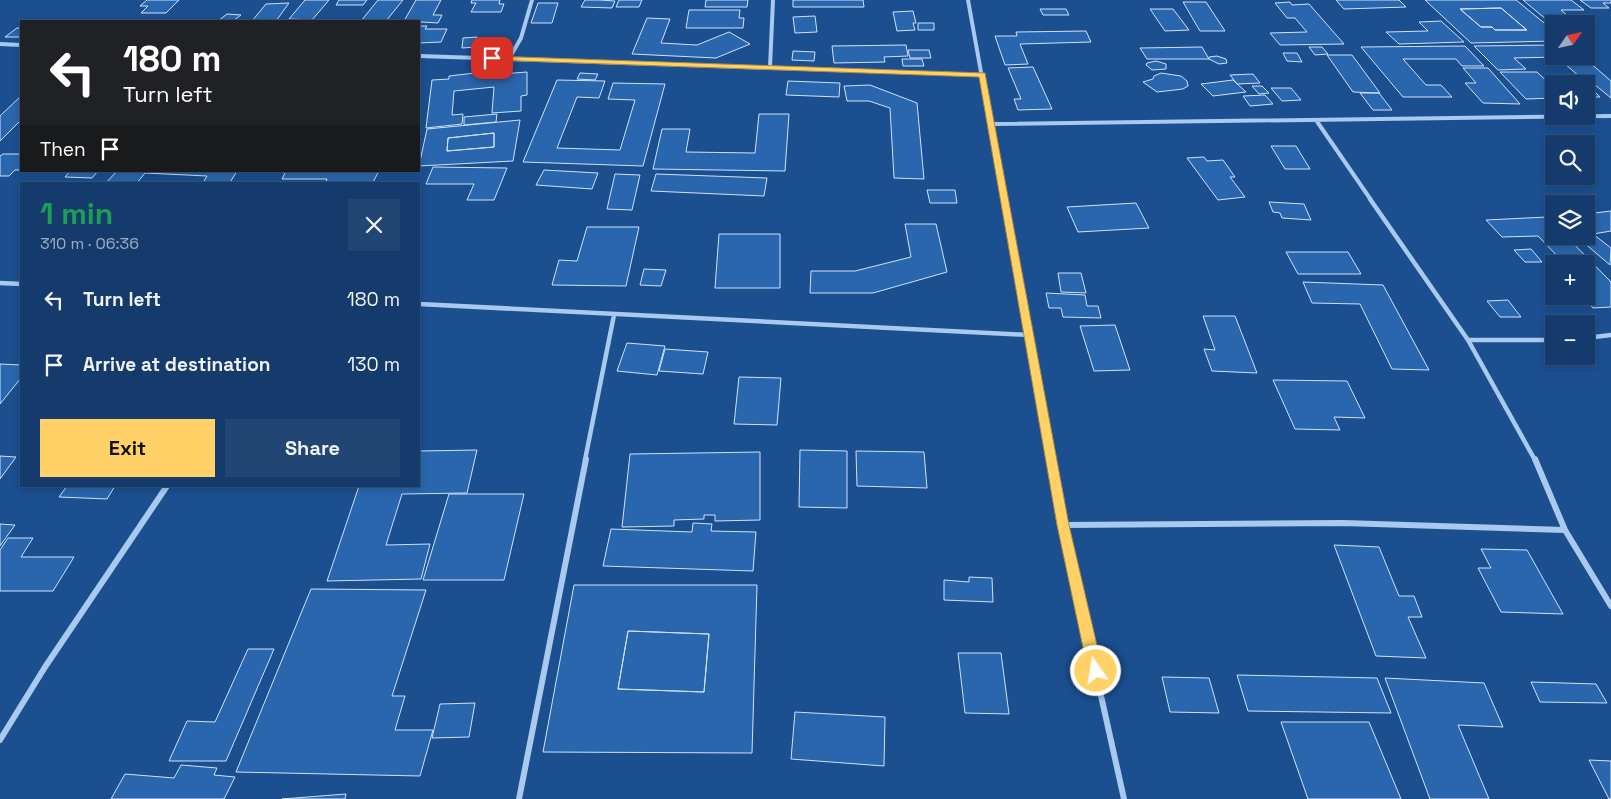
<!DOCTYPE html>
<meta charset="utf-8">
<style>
:root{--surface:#143b6b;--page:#214673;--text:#f1f3f6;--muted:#9dadc1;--line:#33557e;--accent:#ffd166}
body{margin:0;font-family:"Space Grotesk",sans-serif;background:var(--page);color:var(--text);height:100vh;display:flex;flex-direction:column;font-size:19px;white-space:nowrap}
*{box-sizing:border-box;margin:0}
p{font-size:16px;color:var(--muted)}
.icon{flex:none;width:28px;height:28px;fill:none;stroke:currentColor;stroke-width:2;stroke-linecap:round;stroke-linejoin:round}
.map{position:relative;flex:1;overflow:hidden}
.panel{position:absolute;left:20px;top:182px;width:400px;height:305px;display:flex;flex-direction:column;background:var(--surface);border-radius:0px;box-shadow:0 2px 8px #0003,0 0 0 1px var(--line)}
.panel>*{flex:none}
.banner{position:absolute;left:20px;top:20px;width:400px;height:152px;border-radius:0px;box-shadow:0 2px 8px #0003,0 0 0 1px var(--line);background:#202124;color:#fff;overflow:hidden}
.needle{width:32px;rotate:56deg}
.fabs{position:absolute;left:1545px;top:15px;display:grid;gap:10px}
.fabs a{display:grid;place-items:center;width:50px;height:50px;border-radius:0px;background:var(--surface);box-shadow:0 2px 8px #0003,0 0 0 1px var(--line);font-size:25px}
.pin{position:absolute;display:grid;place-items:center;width:42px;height:42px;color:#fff;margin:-21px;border-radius:10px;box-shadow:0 2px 8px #0006}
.me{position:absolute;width:55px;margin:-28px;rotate:347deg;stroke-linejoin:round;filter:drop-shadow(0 0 4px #0008)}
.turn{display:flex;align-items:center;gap:18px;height:105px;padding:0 20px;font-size:22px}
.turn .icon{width:65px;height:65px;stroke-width:2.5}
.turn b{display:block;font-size:35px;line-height:42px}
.then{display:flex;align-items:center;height:48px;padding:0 20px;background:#0003;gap:10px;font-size:19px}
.round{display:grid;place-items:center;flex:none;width:52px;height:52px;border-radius:0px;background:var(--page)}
.summary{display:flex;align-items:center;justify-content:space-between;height:85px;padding:0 20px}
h1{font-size:30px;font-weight:700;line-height:38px;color:#1e9e55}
.primary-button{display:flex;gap:10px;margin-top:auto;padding:10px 20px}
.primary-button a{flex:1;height:58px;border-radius:0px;background:var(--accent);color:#111;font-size:20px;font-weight:700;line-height:58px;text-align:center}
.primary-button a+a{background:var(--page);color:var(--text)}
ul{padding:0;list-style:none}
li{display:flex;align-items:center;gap:15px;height:65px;padding:0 20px}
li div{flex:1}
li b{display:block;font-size:19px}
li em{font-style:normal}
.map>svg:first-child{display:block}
</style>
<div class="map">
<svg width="1611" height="799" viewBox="0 0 1611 799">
<rect width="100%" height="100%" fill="#1b4f8f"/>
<!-- building -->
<path fill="#2a66ad" stroke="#cfe3fa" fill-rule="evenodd" d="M147,0H179L166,13H141L148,6H140Z
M305,0H329L312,20L289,19Z
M339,0H367L363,5H336Z
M378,0H403L386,21H361Z
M416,0H441L433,15H442L438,23L404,21Z
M472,0H500L499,4H504L501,12H471L476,3H471Z
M585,0H600L615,1L612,8L581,7Z
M619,0H642L639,7H616Z
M706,0H748L747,7H705Z
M793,0H863L864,7H793Z
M1336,0H1399L1406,7L1344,9Z
M1425,0H1516L1554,31V41L1471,43ZM1501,8L1527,30H1495L1492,27H1481L1460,9Z
M1523,0H1571L1584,10H1561L1577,24H1554V26Z
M1580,0H1611V3H1603L1609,8H1591Z
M1183,2H1206L1225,31H1200Z
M1290,2L1292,5L1309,4L1344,44L1280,45L1270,33L1307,32L1295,18H1287L1275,3Z
M289,3L276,21H252L266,4Z
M538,3H558L552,23H531Z
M1501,8L1527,30H1495L1492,27H1481L1460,9Z
M1040,9H1066L1069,15H1043Z
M1150,9H1173L1189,30L1165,31Z
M689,10H740L739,18H744L743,28H686Z
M913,11L916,23H913L915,30L897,31L893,12Z
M227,14L241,15L233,21H218Z
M815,16L817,32L795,33L793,17Z
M647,18L670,19L661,43L697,45L729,32L750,44L716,58L632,54Z
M1441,21L1464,42L1399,44L1386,32L1428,31L1419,22Z
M918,23H934V30H918Z
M419,26H427L425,29H447L441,42L419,43Z
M17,28H21V37H5Z
M1086,31L1091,42L1020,44L1028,64L1005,65L995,36H1017L1016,32Z
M477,37L476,47L462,48L463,38Z
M906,45L908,56L884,57L885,62L834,63L832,46Z
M1554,45V56H1582L1611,81V98L1594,84H1588L1557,57L1514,58L1526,69L1498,70L1474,46Z
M1465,46L1484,66H1462L1456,59H1403L1426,85H1441L1452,97H1403L1361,47Z
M1202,47L1209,59H1147L1140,48Z
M1309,47H1322L1328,54L1315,55Z
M908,50H929L931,58H910Z
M793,51L815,52L814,61L792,60Z
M1283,53H1297L1302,62L1287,61Z
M1327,55H1352L1380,93L1353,92Z
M1217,56L1226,59L1227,63L1219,64L1209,59V57Z
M902,59H922L924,66H903Z
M1156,61L1166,64V69L1152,70L1146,65L1147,63Z
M1033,67L1052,109L1018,110L1014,99H1021L1008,68Z
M1463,68H1488L1520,104L1483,103L1465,83H1476Z
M527,72V95L521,96V111L492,113L494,87L454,91L452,115L463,114L462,124L426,128L432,80L449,79V76L475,73V76Z
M1500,72H1537L1554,88V98L1526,99Z
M580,73L598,74L595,80L577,79Z
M1161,73L1181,76L1187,81L1188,86L1183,89L1157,92L1143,82L1153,79L1154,76Z
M1253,74L1260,83L1237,84L1230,75Z
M557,80L605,81L599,98L577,97L557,148L620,150L635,100L608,99L613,83L665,84L643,166L523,162Z
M1233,80L1246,92L1213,96L1201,84Z
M788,81L840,83L839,97L786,95Z
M1586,84H1587L1600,97H1586Z
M870,85L917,103L924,179L894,178L890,108L869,101H847L844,86Z
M1252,86H1262L1269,93L1259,94Z
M1271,88H1291L1301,100L1282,101Z
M1360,93H1379L1392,110H1373Z
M1265,95L1273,104L1250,106L1243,96Z
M21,96V120L0,141V116Z
M497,114L496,122L464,125V117Z
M759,114H789L785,171L653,169L662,129H690L686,152L755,153Z
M520,120L513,161L419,166L427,129ZM494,133V147L447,151L448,138Z
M494,133V147L447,151L448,138Z
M1271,146H1296L1310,169H1285Z
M3,154H21V170H15L9,176H0V156Z
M1204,157L1207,161L1223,160L1235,177H1230L1245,197L1218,200L1187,158Z
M433,167L507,168L494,200H467L474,184H426Z
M544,170L598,173L592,189L536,185Z
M70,171H98L92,178L65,177Z
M117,171H237L229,184H202L207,176L145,173L136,184H105Z
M286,171H379L372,184H325L327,179H282Z
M615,174L640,175L632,210L607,209Z
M656,174L767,178L764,196L651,191Z
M927,190H955L957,203H930Z
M1269,202L1304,204L1311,220L1282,218L1280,213L1273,212Z
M1136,203L1149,228L1078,232L1067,207Z
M1611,211V231L1593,234L1611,248L1610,265L1576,236H1586V214Z
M1547,217L1554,224V236H1566L1611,282V307L1593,308L1582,296H1586V287H1588L1586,285V264H1565L1538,236L1502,237L1486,220Z
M905,224H936L947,272L873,293H810L811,271H855L911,257Z
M587,227H639L626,286L552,285L559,260L577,261Z
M719,234H780V288H715Z
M1531,249L1542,262H1525L1514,250Z
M1286,252H1348L1361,274H1298Z
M644,269L666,270L661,286L640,285Z
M1058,273H1081L1086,293L1061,292Z
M1303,282L1383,285L1429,370L1392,369L1360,304L1312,303Z
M1046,293L1085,295L1087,306H1098L1101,318L1063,317L1061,308H1049Z
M1508,300L1521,317H1500L1487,301Z
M1203,316H1235L1257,373L1212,371L1204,349L1215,350Z
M1115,325L1130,370L1094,371L1080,326Z
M627,343L665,346L657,375L617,371Z
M665,349L708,352L703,374L659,371Z
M0,364L21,365V378L0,404Z
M739,377L781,378L777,425L734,424Z
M1273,380L1347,381L1365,418L1334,417L1340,430L1295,429Z
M477,450L467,493L402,494L386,545L430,544L421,579L327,581L359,486H419V451Z
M800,450L847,451V508L799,507Z
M856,451L924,452L927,488L857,486Z
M760,452V520L715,521V515H704V519L674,520V526L622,527L630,454Z
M0,456L16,457L0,479Z
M67,486H115L107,499L59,497Z
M449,494H524L504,580H423Z
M693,523L712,524L711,531L756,532L753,571L603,566L611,529L692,532Z
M0,524L15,525L0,546Z
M8,538H33L21,557H74L53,591H0V550Z
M1334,545L1379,547L1399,596H1414L1422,617H1408L1426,658L1376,656Z
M1481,549L1527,550L1563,614L1501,612L1478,568H1491Z
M969,577L992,578L993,602L944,600V580L969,582Z
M574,585H757L752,753L543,752ZM628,631L709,634L704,692L618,689Z
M311,589L426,590L392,696H405L395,730H433L420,776L236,772Z
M628,631L709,634L704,692L618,689Z
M248,649H274L226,761H169L187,721L215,722Z
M958,653H1001L1009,714L965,713Z
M1237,675L1377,678L1391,713L1248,711Z
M1162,677L1209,678L1219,713L1170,712Z
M1385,678L1484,683L1503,727L1458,725L1489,799H1430Z
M1531,682L1596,684L1607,703L1540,702Z
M475,703L469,737L432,738L440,704Z
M795,712L885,717L884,766L791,759Z
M1281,722H1369L1401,799H1308Z
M1589,760L1611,761V799H1609Z
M181,765L217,768L214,775L235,777L224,799H111L125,774L174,778Z
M346,794L345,799H282Z"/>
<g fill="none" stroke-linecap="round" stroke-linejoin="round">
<!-- street-far2 -->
<path stroke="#a9c9ee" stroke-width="4" d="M968,0L1004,200
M0,44L21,45
M419,56L982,75
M509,59L521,38L532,0
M770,67L773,0
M1316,120L1371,200
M991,124L1611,116"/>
<!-- street-far1 -->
<path stroke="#a9c9ee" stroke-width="4.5" d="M1004,199L1051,460
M1370,199L1468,340L1535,460
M0,283L21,284
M419,304L1029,335
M1586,338L1611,335
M1468,340H1554
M585,460L614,315"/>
<!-- street -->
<path stroke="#a9c9ee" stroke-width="6" d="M1051,459L1063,525L1124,799
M1535,459L1565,530
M1063,525L1343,523L1565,530L1611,606
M0,740L45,667L167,486
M519,799L586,459"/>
</g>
<!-- route -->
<path fill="#ffd166" stroke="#a68842" d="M490,56L985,73L1069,525L1103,671L1101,676L1096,678L1090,676L1088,671L1057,525L979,77L492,60L489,58Z"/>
</svg>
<div class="fabs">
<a><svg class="needle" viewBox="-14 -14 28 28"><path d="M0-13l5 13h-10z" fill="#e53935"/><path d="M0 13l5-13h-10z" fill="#9dadc1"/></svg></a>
<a><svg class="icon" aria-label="sound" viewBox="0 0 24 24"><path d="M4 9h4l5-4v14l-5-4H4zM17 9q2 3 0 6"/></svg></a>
<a><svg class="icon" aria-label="search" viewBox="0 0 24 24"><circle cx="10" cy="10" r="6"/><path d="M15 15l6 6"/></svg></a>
<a><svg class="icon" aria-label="layers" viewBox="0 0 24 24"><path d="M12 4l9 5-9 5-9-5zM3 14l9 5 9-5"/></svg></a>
<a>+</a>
<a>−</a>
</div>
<div class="pin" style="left:492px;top:58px;background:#d93025"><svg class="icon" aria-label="arrive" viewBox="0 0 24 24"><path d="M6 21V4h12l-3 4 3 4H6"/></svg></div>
<svg class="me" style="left:1096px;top:671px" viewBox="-20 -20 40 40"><circle r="17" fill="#ffd166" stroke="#fff" stroke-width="3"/><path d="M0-11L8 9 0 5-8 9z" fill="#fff"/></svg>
<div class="banner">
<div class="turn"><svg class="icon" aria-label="left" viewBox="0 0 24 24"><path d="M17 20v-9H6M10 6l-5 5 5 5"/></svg><div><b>180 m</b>Turn left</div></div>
<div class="then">Then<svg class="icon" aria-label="arrive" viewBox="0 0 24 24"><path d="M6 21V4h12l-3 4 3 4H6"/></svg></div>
</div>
<section class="panel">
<div class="summary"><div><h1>1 min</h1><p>310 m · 06:36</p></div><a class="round"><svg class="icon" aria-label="close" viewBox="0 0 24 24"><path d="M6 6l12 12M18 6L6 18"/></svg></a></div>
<ul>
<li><svg class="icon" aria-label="left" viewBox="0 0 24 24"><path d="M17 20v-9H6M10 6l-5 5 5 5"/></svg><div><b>Turn left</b></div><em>180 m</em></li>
<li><svg class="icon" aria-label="arrive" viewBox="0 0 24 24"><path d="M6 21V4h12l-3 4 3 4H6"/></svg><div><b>Arrive at destination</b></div><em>130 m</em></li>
</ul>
<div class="primary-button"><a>Exit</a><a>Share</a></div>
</section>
</div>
